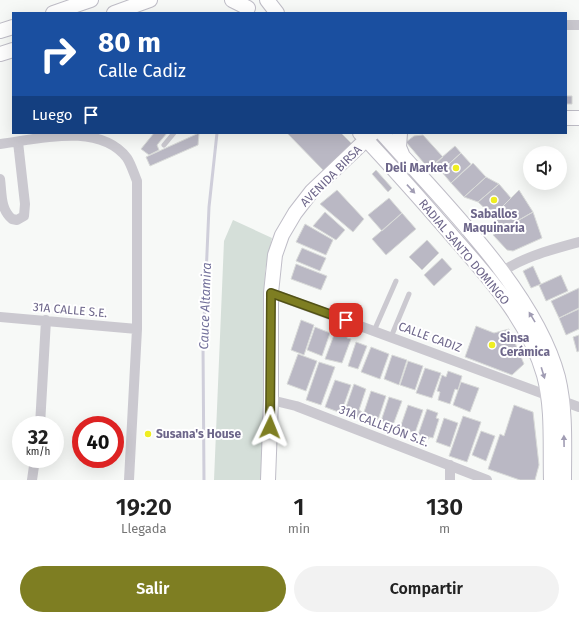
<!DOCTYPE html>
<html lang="es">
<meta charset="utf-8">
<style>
:root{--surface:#fff;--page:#f2f2f2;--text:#222;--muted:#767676;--accent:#7e7e22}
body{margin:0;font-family:"Fira Sans",sans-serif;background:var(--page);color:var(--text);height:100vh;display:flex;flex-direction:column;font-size:15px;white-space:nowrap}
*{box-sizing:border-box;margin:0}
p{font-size:13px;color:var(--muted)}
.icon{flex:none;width:22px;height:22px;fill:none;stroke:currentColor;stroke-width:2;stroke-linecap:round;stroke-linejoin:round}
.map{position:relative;height:480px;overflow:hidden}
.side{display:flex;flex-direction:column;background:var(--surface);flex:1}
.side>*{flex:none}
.top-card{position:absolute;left:12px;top:12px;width:555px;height:122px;border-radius:0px;box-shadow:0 4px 16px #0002;background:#1a4fa0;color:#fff;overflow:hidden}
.fabs{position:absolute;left:523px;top:146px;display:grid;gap:8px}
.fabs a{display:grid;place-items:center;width:44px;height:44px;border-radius:50%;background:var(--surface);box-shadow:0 4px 16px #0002;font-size:20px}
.speed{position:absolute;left:12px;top:416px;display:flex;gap:8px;font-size:20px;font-weight:700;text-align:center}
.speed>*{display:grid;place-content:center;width:52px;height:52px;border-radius:50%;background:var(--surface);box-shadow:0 4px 16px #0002;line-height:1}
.speed small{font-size:10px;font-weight:400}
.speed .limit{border:6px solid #d22;background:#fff;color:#111}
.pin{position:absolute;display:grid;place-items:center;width:34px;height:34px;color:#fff;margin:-17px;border-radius:8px;box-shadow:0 2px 6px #0006}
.me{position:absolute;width:44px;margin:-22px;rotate:2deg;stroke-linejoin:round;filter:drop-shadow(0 0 3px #0008)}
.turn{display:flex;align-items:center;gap:14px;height:84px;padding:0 20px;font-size:18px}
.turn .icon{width:52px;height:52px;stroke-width:2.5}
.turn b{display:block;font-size:28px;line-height:34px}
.then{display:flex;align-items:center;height:38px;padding:0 20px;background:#0003;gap:8px;font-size:15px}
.eta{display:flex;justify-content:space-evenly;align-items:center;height:68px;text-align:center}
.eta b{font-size:24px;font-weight:600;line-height:28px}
.primary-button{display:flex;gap:8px;margin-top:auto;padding:8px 20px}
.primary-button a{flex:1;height:46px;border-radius:24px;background:var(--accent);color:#fff;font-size:16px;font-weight:600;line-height:46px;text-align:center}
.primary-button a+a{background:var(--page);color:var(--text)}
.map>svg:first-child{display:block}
</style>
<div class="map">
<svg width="579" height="480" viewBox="0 0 579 480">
<rect width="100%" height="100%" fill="#f7f9f7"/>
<!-- green -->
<path fill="#d5dfd9" d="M233,220L272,238L265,271L262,480H214L224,241Z"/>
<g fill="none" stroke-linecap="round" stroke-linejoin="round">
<!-- stream -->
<path stroke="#cfceda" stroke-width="3" d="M204,480L203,345L209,207L217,133"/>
</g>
<!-- building -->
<path fill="#bab8c4" stroke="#d9dbd9" d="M566,96H572V104H566Z
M154,133H167L157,145L159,150L149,155L141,149Z
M199,133L198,145L150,166L146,157Z
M287,133H341L352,144L324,171Z
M423,135L443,157L429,169L406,142L414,136Z
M455,146L461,153L441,171L434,164Z
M461,153L471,164L451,183L441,171Z
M473,163L486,177L464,197L451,183Z
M376,170L392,188L388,192L372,174Z
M486,177L499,184L478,202L464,197Z
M499,184L511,198L493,216L478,202Z
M337,190L364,219L353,232L320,204Z
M519,190L533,212L503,229L493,216Z
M389,198L402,213L382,231L368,215Z
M325,212L345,230L336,240L313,226Z
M533,212L542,238L513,251L507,250L493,235Z
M402,213L416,229L386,255L372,239Z
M305,224L333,240L326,255L296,242Z
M427,240L439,253L422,270L409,257Z
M302,248L326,258L320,271L296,261Z
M442,258L452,269L434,286L424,275Z
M296,264L327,276L321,290L291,279Z
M533,266L541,284L531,288L523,271Z
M561,275L568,291L546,301L539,285Z
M579,288V308L559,318L551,301Z
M579,309V329L566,335L559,318Z
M301,320L314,325L304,355L291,350Z
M476,326L494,333L509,329L524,364L512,375L465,357Z
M315,327L330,333L322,356L307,350Z
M339,331L348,334L347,338L351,339L342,363L325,359L334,335L337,336Z
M579,335V351L577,352L573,337Z
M356,342L367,346L358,369L348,366Z
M371,347L389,354L380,379L361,372Z
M298,354L317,361L306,391L287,384Z
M392,355L407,360L399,385L384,379Z
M408,361L423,366L415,390L400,385Z
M319,362L335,367L321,405L306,400Z
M425,368L441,373L432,398L416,393Z
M448,371L462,376L458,390L455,389L450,404L438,400L440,392L437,391L442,375L446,377Z
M335,380L351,385L341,413L325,407Z
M461,382L479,388L470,412L453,405Z
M354,384L366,389L359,410L362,412L360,418L347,414L350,408L346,407Z
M371,391L386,396L378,420L363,415Z
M389,397L402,401L393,425L381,421Z
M408,405L423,410L415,433L408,431L406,434L402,432L403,429L400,428Z
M514,405L533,412L539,465L535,480H520L488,469L500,434L504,436Z
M427,409L438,413L436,418L439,419L433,438L429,437V439L418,435Z
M463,416L481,422L467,462L449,456Z
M444,418L458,423L450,447L436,442Z
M481,431L495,436L486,461L472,455Z"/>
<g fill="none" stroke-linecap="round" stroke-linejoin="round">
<defs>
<path id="secondary" d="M232,0L248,8
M267,0L277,13
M53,13L91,0
M114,13L150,0
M0,31L13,27
M0,54L13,50
M566,118H579
M360,133C393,168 424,203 455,239C490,279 529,322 544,375C553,408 550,445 551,480
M382,133C441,200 535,290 558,377C566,410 564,446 564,480
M400,133L399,147L402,154
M268,480L271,400V293L275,255L282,235L295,213L312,191L373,133"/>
</defs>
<!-- secondary casing -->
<use href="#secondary" stroke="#bfbdc7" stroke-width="16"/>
<!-- lane -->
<path stroke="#cbc9d0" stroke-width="5" d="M164,145L174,133
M374,331L396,281
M391,337L409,294"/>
<!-- street -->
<path stroke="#cbc9d0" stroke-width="10" d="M566,25H579
M0,144C39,139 99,122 127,158C131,164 134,174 137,181V329L129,480
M0,179C2,193 0,209 12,219L17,220L24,216L25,204L18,142
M497,275C522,257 550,250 579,242
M271,293L579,407
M0,317L137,329
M271,400L296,406L487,480
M40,425L46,320
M32,480L35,459
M450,480V465"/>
<!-- secondary -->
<use href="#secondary" stroke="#fff" stroke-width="14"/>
</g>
<!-- one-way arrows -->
<defs><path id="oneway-solid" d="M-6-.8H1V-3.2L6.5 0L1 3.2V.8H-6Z"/></defs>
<g fill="#a09cb3">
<use href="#oneway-solid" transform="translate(411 189) rotate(47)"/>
<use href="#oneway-solid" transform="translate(532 317) rotate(-121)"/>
<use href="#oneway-solid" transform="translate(543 373) rotate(73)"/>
<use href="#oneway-solid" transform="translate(564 441) rotate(-91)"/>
</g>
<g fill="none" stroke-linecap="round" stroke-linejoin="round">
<defs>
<path id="route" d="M270,427L271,293L346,320"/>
</defs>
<!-- route casing -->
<use href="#route" stroke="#525216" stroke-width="10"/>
<!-- route -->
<use href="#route" stroke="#7e7e22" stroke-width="7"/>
</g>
<!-- markers -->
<g fill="#efee21" stroke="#fff" stroke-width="1.5">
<circle cx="456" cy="168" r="4"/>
<circle cx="494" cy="200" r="4"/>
<circle cx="492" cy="345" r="4"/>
<circle cx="148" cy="434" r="4"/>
</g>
<g text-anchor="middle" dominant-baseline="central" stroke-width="4" stroke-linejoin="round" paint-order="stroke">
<!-- poi labels -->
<g font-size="12" font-weight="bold" fill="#6d668a" stroke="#fff" text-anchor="start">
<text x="448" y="168" text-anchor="end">Deli Market</text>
<text x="494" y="214" text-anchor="middle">Saballos<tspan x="494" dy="14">Maquinaria</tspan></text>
<text x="500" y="338">Sinsa<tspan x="500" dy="14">Cerámica</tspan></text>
<text x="156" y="434">Susana's House</text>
</g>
<!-- street labels -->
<g font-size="12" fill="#6d668a" stroke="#fff">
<text transform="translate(331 176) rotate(-45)">AVENIDA BIRSA</text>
<text transform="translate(464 252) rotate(50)">RADIAL SANTO DOMINGO</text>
<text transform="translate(70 310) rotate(5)">31A CALLE S.E.</text>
<text transform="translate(430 337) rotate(20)">CALLE CADIZ</text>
<text transform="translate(384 426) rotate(21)">31A CALLEJÓN S.E.</text>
</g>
<!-- water labels -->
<g font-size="13" font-style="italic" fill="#73719b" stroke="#fff">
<text transform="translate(205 306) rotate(-88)">Cauce Altamira</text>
</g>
</g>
</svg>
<div class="fabs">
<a><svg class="icon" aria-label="sound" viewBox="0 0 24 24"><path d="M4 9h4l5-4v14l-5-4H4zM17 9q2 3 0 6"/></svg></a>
</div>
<div class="speed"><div>32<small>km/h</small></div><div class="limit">40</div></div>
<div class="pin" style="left:346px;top:320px;background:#d93025"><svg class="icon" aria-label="arrive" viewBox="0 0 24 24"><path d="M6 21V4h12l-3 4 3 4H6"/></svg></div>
<svg class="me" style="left:270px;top:427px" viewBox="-20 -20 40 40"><path d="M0-17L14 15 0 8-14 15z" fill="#7e7e22" stroke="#fff" stroke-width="4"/></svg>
<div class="top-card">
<div class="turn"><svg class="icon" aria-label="right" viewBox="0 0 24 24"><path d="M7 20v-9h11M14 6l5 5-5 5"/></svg><div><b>80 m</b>Calle Cadiz</div></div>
<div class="then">Luego<svg class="icon" aria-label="arrive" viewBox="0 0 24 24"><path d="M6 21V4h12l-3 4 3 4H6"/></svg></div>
</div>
</div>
<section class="side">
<div class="eta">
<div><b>19:20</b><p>Llegada</p></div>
<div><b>1</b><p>min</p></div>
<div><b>130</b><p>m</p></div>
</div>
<div class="primary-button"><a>Salir</a><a>Compartir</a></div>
</section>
